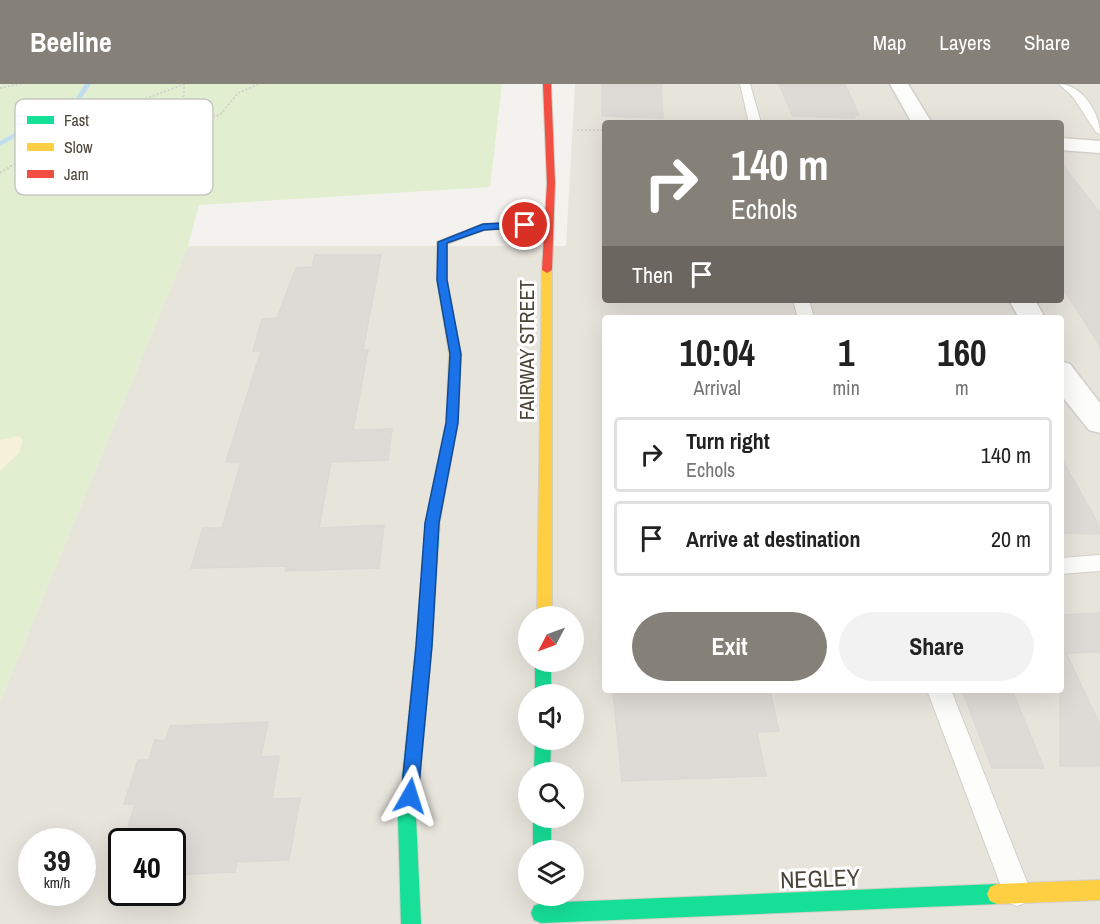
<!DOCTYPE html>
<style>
:root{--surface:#fff;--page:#f2f2f2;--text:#222;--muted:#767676;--line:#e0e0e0;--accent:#868178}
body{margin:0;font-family:"Archivo Narrow",sans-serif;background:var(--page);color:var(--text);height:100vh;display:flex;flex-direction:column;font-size:22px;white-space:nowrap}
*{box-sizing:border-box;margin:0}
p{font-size:20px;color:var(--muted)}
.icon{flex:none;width:33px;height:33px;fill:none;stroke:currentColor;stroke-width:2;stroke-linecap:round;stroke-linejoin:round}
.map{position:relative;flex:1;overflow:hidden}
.sheet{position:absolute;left:602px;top:231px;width:462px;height:378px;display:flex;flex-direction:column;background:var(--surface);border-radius:6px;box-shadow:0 6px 24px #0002}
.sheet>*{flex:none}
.hud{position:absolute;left:602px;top:36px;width:462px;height:183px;border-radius:6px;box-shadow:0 6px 24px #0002;background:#868178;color:#fff;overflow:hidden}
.needle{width:39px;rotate:229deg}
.controls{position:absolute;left:518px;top:522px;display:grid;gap:12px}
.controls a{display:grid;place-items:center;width:66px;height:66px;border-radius:50%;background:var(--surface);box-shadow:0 6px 24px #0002;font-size:30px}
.speed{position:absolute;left:18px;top:744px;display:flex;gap:12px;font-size:30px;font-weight:700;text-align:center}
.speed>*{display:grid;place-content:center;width:78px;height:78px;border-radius:50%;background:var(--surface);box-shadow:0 6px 24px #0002;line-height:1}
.speed small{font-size:15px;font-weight:400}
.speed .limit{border:3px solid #111;border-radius:9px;background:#fff;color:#111}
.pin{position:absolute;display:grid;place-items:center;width:51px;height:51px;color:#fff;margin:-26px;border:3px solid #fff;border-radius:50%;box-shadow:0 2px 6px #0007}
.me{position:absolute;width:66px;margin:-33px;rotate:6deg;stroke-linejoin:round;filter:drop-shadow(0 0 4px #0008)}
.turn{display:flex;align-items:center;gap:21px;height:126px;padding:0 30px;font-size:27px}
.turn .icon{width:78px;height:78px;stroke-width:2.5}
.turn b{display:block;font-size:42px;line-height:51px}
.then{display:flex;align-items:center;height:57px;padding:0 30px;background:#0003;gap:12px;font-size:22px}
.eta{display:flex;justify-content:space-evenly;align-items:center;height:102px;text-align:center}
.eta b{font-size:36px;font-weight:700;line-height:42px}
.action{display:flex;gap:12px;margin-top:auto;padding:12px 30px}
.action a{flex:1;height:69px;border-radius:36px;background:var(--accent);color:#fff;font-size:24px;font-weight:700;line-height:69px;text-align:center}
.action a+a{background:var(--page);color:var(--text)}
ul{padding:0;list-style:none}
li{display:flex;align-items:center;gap:18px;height:75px;margin:0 12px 9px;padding:0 18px;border:3px solid var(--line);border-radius:6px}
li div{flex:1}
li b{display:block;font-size:22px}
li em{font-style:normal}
header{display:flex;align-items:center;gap:36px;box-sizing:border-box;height:84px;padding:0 30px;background:var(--accent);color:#fff}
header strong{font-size:28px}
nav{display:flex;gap:33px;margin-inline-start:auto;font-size:21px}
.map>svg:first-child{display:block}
</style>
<header>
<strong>Beeline</strong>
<nav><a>Map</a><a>Layers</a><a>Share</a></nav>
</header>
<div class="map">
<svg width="1100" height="840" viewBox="0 0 1100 840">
<rect width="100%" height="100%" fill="#f4f2ee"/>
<!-- residential -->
<path fill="#e7e4dc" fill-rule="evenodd" d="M575,0H1100V840H0V618L188,162H566ZM604,39H1060V216H604ZM604,234H1060V606H604ZM528,532H573V578H528ZM528,610H573V656H528ZM528,688H573V734H528ZM32,758H82V808H32ZM122,758H172V808H122ZM528,766H573V812H528Z"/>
<!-- green -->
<path fill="#e1eecf" d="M0,0H502L490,103L199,121L188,162L0,618Z"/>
<!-- sand -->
<path fill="#f7f0da" d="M19,352L23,358L19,369L0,387V356Z"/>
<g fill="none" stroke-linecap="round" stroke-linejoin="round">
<!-- stream -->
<path fill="#c0ddf1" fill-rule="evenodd" d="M85,0H91L78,19L0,62V57L74,17Z"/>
</g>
<!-- building -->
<path fill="#dedbd6" stroke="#dcd9d4" stroke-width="1.5" d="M602,0H661L663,34L602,32Z
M779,0H845L859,31H853L855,34L793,32Z
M1060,78L1100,129V262L1060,200Z
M315,171H381L363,266H368L353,346L392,345L388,376L331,378L319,444L384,441L379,484L285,487L287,482L191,484L203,444H222L241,378H226L261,267H253L262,235L277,234L296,184L312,183Z
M1060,372L1100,443V450L1060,449Z
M1100,529V568L1066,569L1100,641V682H1060V531Z
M665,606H709V608L770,607L779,647L757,648L766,692L622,697L613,608Z
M962,606H1012L1044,684H992Z
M268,638L261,673L279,672L272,715L300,714L289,776L237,778L235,788L172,791V758H124L135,720H124L138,676H149L155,656L165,657L170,642Z"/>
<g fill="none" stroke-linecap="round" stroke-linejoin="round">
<defs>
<path id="lane" d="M740,0H750L761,39H749Z
M1059,0C1081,0 1100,28 1100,50L1096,48L1073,13Z
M793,216H809L814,234H798Z
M1100,471V487L1060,490V474Z
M927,606H951L1031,808L1027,818L1017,822L1007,818Z"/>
<path id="street" d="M890,0H908L932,39H912Z
M1060,54L1100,57V69L1060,66Z
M1009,216H1035L1045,234H1019Z
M1060,277L1070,280L1100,319V349L1089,346L1060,310Z"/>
<path id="fast" d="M433,431L438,432L440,436L432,562L416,734L421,840H401L398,734L416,562L426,436L428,432Z
M535,578H551V610H535Z
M535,656H551L550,688H534Z
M533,734H551V766H533Z
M997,800L1004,803L1007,810L1004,817L997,820L541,839L534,836L531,829L534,822L541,819Z"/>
<path id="slow" d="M547,137L552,140L550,142L484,146L447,160V196L461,270L458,339L440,436L438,440H428L426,436L446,339L449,270L437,196V158L483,140Z
M547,183L552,186V532H537L542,186Z
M1100,796V816L997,820L990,817L987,810L990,803L997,800Z"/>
<path id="jam" d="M543,0H551L555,99L552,186L547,189L542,186L547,99Z"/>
</defs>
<!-- lane casing -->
<use href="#lane" stroke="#d2d0cb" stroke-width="2"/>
<!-- street casing -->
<use href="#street" stroke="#d2d0cb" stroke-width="3"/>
<!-- fast casing -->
<use href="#fast" stroke="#d3cfc5" stroke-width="2"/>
<!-- slow casing -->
<use href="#slow" stroke="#d3cfc5" stroke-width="2"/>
<!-- jam casing -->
<use href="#jam" stroke="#d3cfc5" stroke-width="2"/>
<!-- path -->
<path stroke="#d3d2cc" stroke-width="2" stroke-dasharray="2 2" stroke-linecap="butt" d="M184,3L183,26L187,31L202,35L220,31L238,9L259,0
M0,4L21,0
M577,46H604
M0,89L83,38L185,0"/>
<!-- lane -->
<use href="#lane" fill="#fdfdfc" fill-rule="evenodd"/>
<!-- street -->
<use href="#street" fill="#fdfdfc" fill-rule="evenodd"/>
<!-- fast -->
<use href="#fast" fill="#16e098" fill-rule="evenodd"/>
<!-- slow -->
<use href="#slow" fill="#ffcf43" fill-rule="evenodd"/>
<!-- jam -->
<use href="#jam" fill="#f24e42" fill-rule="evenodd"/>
</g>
<!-- route -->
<path fill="#1a73e8" stroke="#114b97" stroke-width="1.5" d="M525,138L530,141L529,143L484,146L447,159V196L461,270L458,339L439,439L432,562L418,712L416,719L410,721L403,719L401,712L416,562L425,439L446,339L450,270L437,196L438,158L483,140Z"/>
<g text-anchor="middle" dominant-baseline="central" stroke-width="6" stroke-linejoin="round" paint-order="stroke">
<!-- street labels -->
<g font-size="20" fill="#4b4439" stroke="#fff">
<text transform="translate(526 266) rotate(-90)">FAIRWAY STREET</text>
</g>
<!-- near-street labels -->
<g font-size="24" fill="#4b4439" stroke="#fff">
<text transform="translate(820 794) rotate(-2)">NEGLEY</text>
</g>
</g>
<!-- legend -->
<rect x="15" y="15" width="198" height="96" rx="9" fill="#fff" stroke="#c9c7c4" stroke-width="1.5"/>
<rect x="27" y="32" width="27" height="8" fill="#16e098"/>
<rect x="27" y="59" width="27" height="8" fill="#ffcf43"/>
<rect x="27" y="86" width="27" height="8" fill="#f24e42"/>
<g font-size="16" fill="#4b4439">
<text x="64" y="42">Fast</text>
<text x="64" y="69">Slow</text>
<text x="64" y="96">Jam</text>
</g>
</svg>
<div class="controls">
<a><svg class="needle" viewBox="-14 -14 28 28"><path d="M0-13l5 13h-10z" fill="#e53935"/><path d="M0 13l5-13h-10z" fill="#767676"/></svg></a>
<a><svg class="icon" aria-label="sound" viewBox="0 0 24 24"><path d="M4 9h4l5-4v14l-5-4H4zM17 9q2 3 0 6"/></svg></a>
<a><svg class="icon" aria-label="search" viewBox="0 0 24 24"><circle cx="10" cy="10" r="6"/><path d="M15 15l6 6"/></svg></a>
<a><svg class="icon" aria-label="layers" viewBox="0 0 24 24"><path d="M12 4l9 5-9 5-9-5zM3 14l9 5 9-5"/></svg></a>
</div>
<div class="speed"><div>39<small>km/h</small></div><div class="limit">40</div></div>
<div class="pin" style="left:525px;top:141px;background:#d93025"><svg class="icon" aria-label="arrive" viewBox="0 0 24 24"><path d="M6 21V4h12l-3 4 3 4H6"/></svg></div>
<svg class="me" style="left:410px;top:712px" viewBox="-20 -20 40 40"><path d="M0-17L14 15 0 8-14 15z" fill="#1a73e8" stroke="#fff" stroke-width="4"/></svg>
<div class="hud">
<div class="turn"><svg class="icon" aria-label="right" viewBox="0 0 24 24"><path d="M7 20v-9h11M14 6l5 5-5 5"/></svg><div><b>140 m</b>Echols</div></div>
<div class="then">Then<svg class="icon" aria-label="arrive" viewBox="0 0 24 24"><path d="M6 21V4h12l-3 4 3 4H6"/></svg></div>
</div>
<section class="sheet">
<div class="eta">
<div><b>10:04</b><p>Arrival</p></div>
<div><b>1</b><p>min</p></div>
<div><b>160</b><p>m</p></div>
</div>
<ul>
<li><svg class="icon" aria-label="right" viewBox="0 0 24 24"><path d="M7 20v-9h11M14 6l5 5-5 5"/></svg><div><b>Turn right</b><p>Echols</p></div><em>140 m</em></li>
<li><svg class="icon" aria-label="arrive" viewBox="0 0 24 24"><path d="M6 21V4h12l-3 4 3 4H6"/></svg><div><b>Arrive at destination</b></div><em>20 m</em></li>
</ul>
<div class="action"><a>Exit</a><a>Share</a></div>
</section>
</div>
